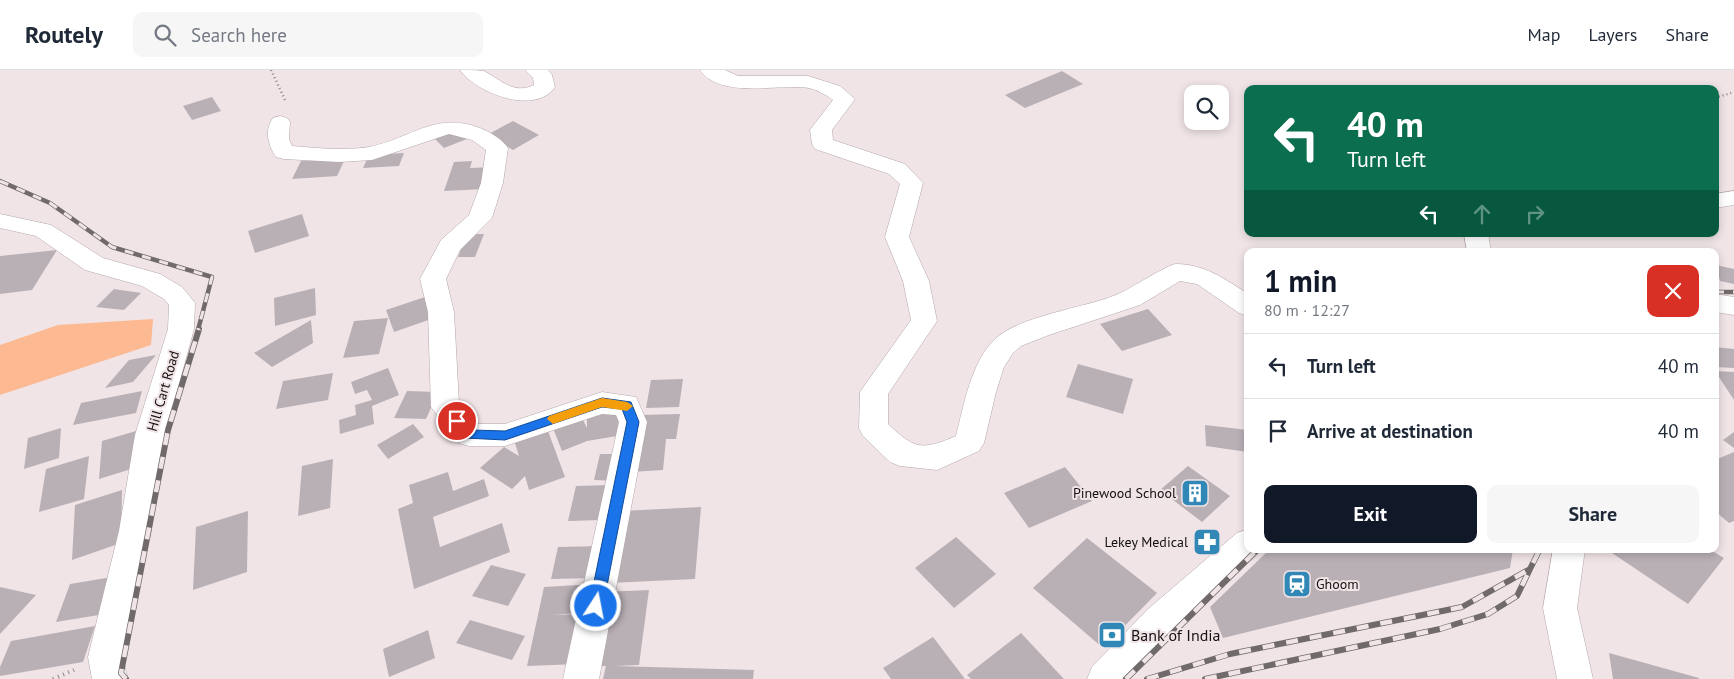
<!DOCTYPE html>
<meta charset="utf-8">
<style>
:root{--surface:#fff;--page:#f6f6f7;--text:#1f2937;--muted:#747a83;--line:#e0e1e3;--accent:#111827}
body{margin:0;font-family:"PT Sans",sans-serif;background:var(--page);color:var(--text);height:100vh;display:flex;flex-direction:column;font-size:19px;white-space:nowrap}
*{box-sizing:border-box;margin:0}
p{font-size:16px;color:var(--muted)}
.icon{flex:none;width:28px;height:28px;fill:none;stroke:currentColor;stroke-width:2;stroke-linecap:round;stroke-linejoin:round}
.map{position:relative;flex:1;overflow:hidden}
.details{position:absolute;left:1244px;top:178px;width:475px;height:305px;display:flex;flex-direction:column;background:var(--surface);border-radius:10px;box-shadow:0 2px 8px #0003}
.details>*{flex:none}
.hud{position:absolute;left:1244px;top:15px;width:475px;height:152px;border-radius:10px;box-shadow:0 2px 8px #0003;background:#0b6e4f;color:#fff;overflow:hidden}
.tools{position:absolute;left:1184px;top:15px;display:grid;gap:10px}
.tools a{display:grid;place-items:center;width:45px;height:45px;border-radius:10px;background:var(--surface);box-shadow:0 2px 8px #0003;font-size:25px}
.pin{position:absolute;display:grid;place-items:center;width:42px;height:42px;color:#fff;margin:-21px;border:2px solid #fff;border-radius:50%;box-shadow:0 1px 5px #0007}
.me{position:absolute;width:55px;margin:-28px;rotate:11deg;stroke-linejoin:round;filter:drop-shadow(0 0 4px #0008)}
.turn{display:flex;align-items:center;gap:18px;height:105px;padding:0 20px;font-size:22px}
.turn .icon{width:65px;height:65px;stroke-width:2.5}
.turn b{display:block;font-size:35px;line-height:42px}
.lanes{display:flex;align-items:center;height:48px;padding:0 20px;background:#0003;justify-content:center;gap:25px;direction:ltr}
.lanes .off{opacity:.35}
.round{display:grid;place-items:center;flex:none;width:52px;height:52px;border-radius:10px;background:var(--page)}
.overview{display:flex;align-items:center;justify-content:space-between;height:85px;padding:0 20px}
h1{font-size:30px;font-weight:600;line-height:38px;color:var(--accent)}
.cta{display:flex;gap:10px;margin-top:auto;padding:10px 20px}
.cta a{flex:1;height:58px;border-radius:10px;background:var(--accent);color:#fff;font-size:20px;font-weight:600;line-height:58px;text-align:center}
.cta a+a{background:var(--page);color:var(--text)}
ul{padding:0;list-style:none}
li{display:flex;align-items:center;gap:15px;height:65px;padding:0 20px;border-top:1px solid var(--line)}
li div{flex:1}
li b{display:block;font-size:19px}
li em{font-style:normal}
header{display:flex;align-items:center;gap:30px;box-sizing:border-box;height:70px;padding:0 25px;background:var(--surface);border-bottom:1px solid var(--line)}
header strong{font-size:24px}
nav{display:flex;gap:28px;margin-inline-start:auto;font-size:18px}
.search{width:350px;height:45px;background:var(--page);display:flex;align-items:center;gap:12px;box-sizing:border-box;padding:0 18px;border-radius:10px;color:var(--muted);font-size:19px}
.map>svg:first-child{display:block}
</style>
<header>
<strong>Routely</strong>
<div class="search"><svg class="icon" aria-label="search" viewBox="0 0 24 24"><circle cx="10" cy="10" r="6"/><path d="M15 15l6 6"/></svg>Search here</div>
<nav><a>Map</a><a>Layers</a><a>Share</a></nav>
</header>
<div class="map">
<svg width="1734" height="609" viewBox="0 0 1734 609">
<rect width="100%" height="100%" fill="#f0e4e6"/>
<!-- green -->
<path fill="#fcb992" d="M153,249L151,275L0,325V275L58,255Z"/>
<!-- building -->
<path fill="#b9b0b6" d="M1062,1L1083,14L1025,38L1005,25Z
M212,27L221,41L192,50L183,36Z
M513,51L539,65L513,80L487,65Z
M456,59L467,69L444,78L434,68Z
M404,83L399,96L363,98L369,85Z
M345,89L337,106L292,109L301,91Z
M472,91L470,98L492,97L485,119L444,121L454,92Z
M302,144L309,166L255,183L248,161Z
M467,164H484L475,187H458Z
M57,180L32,220L0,224V186Z
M1716,195L1734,199V214L1720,211Z
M315,218L316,245L275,256L274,228Z
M114,219L141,223L124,240L96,237Z
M428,226L437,247L394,262L386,240Z
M1148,239L1172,265L1122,281L1100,254Z
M388,248L379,284L343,288L354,251Z
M311,250L313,273L272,297L254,283Z
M1715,277L1734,279V298L1715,297Z
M156,285L133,312L105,318L129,290Z
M1078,294L1133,309L1123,344L1066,327Z
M388,298L399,325L372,336L374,354L340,364L339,350L356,345L355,335L372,330L367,320L355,324L351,312Z
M1715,301L1734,302V330Z
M333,303L328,330L276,339L283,311Z
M683,309L679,337L646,338L651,310Z
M142,321L136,343L73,355L81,333Z
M407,321L438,322L426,349L394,348Z
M622,338L623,365L587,371L562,381L551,353L579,342L587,358V344Z
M680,344L676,369H666L663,400L631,402L639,345Z
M413,354L424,367L388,389L377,375Z
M1205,355L1248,360V382L1206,376Z
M61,358L59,388L24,399L28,368Z
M143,359L141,396L99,409L102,371Z
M548,361L565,407L529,420L525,406L512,419L480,398L504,377L519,386L515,373Z
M1734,362V378L1723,370Z
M1734,382V451L1729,453L1715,441V390Z
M600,384H624L618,411L594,410Z
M89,386L84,429L39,442L46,399Z
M333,389L330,438L298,446L302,396Z
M1188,396L1230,426L1202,452L1160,420Z
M1065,397L1092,431L1029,458L1004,423Z
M448,402L453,421L484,409L489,426L433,447L440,477L502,453L510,482L414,519L398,439L413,433L409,415Z
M610,415L603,450L568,451L576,416Z
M122,420L121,473L72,490L75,435Z
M701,437L695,509L609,513L622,441Z
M248,441L247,502L193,520L196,457Z
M956,467L996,504L954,538L915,498Z
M1087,468L1157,523L1103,578L1033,518Z
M602,476L595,508L551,509L558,477Z
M1270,479H1513L1510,498L1223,568L1210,537Z
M1616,479H1709L1724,488L1688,534L1612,483Z
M491,495L526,504L508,536L472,526Z
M112,507L99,545L56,552L70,514Z
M596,514L591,542L552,545L586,544L578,594L527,596L544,517Z
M0,517L36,525L0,564Z
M649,520L639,595L615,596L754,600L753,609H603L606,596H590L603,522Z
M470,550L525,566L512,590L456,573Z
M95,556L83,592L0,606V597L11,571Z
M428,560L435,588L389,607L383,579Z
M1021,563L1064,609H971L967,605Z
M933,567L965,609H891L883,598Z
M1609,583L1699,608V609H1613Z"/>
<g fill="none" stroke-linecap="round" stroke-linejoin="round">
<defs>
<path id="minor" d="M280,46L287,48L290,52L289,69L292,76C317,78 344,81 369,77C410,69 435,41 480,58C490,62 502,69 508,78L503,113L492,148L460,180L446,209L454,242L459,334L476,354H505L602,322L636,327L647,352L599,609H563L619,352L616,345L602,344L505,376H469L459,373L431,337L428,242L420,209L441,170L469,145L481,113L486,80L472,70L449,64L372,90L339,92L284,89L276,87C268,75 264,60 273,48Z"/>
<path id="major" d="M460,0C467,0 478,0 484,1C501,10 514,25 534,15L533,8L525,0H548L552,5L555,17C535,46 476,23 460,0Z
M700,0H725L738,6H808L840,16L855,29L832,60L833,70L905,94L923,113L909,167L929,211L937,251L888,324V354C914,379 922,381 956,366C964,335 971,292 995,269C1019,246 1084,238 1116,225C1129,220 1168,194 1176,194C1204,194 1225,209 1248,224V246L1239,243L1197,214L1180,211L1140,235L1049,265L1021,276L1013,283L1004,297L996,322L984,373L979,381L937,400L900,396L890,392L863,366L859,358L860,322L911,250L903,211L885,167L900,114L889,104L815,79L812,74L810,60L833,30C826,25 818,20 809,18C779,13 721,30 700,0Z
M1734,121V135L1715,138V124Z
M1464,164H1488L1491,181H1467Z
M1553,479H1585L1577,538L1593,609H1557L1543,538Z"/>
<path id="highway" d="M0,144L51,155L103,188L160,204L182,217L195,233L194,259L165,365L151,461L122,587L128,609H92L88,587L119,461L135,365L168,259L169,235L164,229L142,216L85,200L36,166L0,158Z
M1715,224L1734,227V245L1715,242Z
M1248,459V479H1261L1259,483L1172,561L1128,609H1087L1092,597L1148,539L1237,463Z"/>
</defs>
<!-- minor casing -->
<use href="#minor" stroke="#b3a7aa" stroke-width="1"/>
<!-- major casing -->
<use href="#major" stroke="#b3a7aa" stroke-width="1"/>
<!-- highway casing -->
<use href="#highway" stroke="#b3a7aa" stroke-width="1"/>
<!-- path-far1 -->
<path stroke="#8e8687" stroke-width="2.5" stroke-dasharray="1 3" stroke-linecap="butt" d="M271,0L285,30
M1715,28L1734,22"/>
<!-- path -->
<path stroke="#8e8687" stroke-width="4" stroke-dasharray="1 4.5" stroke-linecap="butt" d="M53,609L74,600"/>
<!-- minor -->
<use href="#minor" fill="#fff" fill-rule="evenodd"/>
<!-- major -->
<use href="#major" fill="#fff" fill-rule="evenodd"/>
<!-- highway -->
<use href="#highway" fill="#fff" fill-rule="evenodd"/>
<defs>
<path id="rail-far1" d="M0,111L50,133L112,177L212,207L198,260
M1715,222H1734"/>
<path id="rail" d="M126,609L121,603L168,360L199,259
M1126,609L1258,479
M1147,609L1230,584L1462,537L1530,499L1540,479
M1205,609L1440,559L1488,544L1517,526L1530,499"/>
</defs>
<!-- rail-far1 casing -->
<use href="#rail-far1" stroke="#716a6b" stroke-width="4.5"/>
<!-- rail casing -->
<use href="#rail" stroke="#716a6b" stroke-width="6"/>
<!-- rail-far1 -->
<use href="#rail-far1" stroke="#f0e4e6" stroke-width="3" stroke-dasharray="9" stroke-linecap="butt"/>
<!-- rail -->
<use href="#rail" stroke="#f0e4e6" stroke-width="4.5" stroke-dasharray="12" stroke-linecap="butt"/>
</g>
<!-- route -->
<path fill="#1a73e8" stroke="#114b97" d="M602,328L631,332L639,352L603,536L601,540L596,542L591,540L589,536L627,352L622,339L602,337L505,370L465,368L451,351L457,346L461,348L472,360L505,361Z"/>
<!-- slow -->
<path fill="#f59e0b" d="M602,328L627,332L633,336L627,341L602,337L553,354L547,349L549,346Z"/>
<!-- icons -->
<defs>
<symbol id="building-square" viewBox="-11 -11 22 22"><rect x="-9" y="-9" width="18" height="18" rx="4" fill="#3188b7" stroke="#f0e4e6"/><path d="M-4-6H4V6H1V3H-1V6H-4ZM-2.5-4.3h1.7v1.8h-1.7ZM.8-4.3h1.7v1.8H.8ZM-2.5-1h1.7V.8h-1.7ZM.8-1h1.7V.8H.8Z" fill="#fff"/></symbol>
<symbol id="pharmacy-square" viewBox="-11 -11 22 22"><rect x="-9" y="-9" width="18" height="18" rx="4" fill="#3188b7" stroke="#f0e4e6"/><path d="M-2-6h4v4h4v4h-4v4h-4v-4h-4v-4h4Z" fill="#fff"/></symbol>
<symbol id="station-square" viewBox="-11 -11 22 22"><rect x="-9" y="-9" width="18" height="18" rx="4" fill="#3188b7" stroke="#f0e4e6"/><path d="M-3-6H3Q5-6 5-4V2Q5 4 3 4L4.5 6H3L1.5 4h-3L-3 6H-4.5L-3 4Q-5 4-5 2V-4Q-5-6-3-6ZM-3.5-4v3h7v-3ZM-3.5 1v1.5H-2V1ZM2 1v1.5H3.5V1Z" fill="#fff"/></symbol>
<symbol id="bank-square" viewBox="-11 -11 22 22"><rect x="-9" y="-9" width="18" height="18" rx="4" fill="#3188b7" stroke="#f0e4e6"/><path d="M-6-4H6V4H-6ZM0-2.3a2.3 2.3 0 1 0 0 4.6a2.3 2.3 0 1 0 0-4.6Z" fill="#fff"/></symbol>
</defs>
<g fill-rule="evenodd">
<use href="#building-square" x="1179" y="407" width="32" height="32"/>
<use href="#pharmacy-square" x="1191" y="456" width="32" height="32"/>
<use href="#station-square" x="1281" y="498" width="32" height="32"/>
<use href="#bank-square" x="1096" y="549" width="32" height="32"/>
</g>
<g text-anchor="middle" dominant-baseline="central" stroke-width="4" stroke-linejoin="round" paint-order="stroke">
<!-- street labels -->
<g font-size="14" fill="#151112" stroke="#f0e4e6">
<text transform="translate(163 321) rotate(-74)">Hill Cart Road</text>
</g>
<!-- poi labels -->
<g font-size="14" fill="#151112" stroke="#f0e4e6" text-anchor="end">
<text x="1176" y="423">Pinewood School</text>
<text x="1188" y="472">Lekey Medical</text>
<text x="1316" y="514" text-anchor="start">Ghoom</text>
</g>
<!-- near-poi labels -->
<g font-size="16" fill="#151112" stroke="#f0e4e6" text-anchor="start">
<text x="1131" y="565">Bank of India</text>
</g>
</g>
</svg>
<div class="tools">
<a><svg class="icon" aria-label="search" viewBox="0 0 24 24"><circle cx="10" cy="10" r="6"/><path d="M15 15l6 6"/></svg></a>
</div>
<div class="pin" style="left:457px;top:351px;background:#d93025"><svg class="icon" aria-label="arrive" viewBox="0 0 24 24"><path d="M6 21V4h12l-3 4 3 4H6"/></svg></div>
<svg class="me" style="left:596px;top:536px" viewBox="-20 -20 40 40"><circle r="17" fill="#1a73e8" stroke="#fff" stroke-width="3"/><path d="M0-11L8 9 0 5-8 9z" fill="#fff"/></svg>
<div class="hud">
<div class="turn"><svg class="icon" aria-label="left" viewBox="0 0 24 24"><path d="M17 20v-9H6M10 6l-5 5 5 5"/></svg><div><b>40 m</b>Turn left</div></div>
<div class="lanes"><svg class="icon" aria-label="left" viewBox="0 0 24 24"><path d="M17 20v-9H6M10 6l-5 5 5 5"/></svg><svg class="icon off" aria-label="ahead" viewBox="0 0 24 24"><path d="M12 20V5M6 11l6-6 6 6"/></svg><svg class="icon off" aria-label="right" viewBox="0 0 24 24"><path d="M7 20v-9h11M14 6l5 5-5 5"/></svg></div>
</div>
<section class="details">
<div class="overview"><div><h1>1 min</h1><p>80 m · 12:27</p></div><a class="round" style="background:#d93025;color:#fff"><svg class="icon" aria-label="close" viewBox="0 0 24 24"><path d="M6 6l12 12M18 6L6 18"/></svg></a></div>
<ul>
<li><svg class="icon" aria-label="left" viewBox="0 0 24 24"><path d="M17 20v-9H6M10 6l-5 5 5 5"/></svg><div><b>Turn left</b></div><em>40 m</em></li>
<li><svg class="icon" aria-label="arrive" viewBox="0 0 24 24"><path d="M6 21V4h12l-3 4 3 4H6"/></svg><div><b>Arrive at destination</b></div><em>40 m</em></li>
</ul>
<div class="cta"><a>Exit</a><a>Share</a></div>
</section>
</div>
